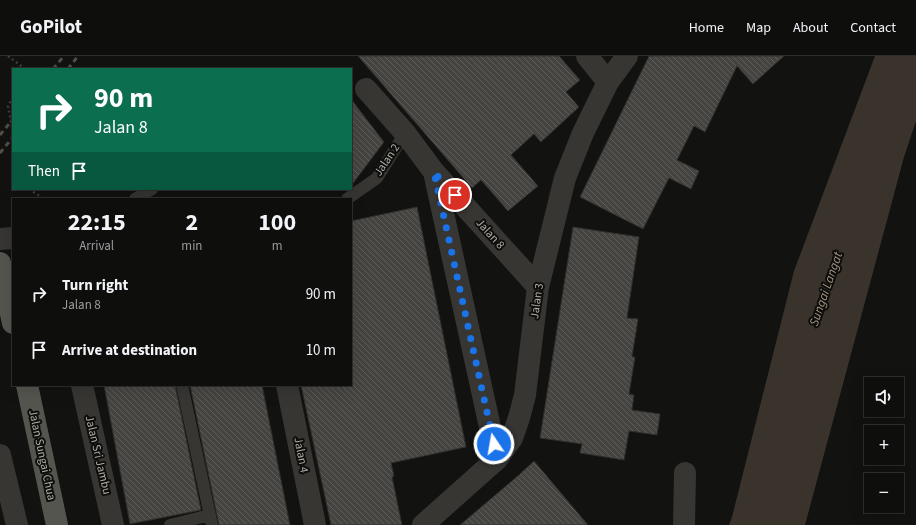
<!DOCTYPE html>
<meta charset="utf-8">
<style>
:root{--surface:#0e0e0d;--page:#171716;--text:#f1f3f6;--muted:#9b9c9d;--line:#2e2e2e}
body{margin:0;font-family:"Source Sans 3",sans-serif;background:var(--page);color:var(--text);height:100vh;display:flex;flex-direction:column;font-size:15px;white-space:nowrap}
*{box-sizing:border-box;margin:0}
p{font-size:13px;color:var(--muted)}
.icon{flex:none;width:22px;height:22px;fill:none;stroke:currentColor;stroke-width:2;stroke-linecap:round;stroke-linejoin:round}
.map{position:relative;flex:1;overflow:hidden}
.side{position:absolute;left:12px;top:142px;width:340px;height:188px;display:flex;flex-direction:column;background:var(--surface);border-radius:0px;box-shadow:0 4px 16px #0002,0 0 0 1px var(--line)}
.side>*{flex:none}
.guide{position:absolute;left:12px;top:12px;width:340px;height:122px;border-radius:0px;box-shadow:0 4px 16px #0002,0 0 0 1px var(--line);background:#0b6e4f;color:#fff;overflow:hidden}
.tools{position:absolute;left:864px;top:321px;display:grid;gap:8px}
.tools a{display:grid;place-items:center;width:40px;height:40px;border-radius:0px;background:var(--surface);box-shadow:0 4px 16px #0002,0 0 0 1px var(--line);font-size:20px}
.pin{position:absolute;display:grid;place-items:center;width:34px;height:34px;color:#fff;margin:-17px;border:2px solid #fff;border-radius:50%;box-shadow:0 1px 4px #0007}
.me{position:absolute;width:44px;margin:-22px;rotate:348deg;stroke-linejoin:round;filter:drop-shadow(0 0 3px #0008)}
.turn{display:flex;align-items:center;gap:14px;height:84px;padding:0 16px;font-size:18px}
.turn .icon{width:52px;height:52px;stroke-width:2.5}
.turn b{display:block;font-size:28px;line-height:34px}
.then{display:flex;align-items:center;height:38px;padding:0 16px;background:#0003;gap:8px;font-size:15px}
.eta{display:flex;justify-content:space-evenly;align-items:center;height:68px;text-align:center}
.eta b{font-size:24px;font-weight:700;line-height:28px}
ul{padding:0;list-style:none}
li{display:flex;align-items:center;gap:12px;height:56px;padding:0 16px}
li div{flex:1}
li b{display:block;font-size:15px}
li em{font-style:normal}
header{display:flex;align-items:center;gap:24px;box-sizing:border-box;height:56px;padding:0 20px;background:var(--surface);border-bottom:1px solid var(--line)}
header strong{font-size:19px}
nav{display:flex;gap:22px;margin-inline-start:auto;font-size:14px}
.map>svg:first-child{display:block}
</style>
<header>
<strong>GoPilot</strong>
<nav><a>Home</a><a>Map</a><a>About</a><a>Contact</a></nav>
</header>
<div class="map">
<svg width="916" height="469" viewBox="0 0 916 469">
<defs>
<pattern id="building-back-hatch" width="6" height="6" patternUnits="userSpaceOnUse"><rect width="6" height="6" fill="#454440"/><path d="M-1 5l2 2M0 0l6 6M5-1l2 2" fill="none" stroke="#5d5c59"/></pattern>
</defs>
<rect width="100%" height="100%" fill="#121211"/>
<!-- water -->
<path fill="#39332c" d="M875,0H916V65L904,101L805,469H729L732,461L794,215Z"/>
<!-- building -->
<path fill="url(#building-back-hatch)" stroke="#2e2e2b" d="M358,0H559L580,24L566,36L579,51L541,86L534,78L511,99L538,130L508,155L481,124L472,132Z
M649,0H784L753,28L737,10L705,76L694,70L677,104L699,115L691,133L669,122L643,173L580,141Z
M351,43L384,86L351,130Z
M417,151L466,391L391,407L394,420L392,421L402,469H331L301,329H351V165Z
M573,171L639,181L627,262L638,263L632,301H635L629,338L634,339L632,354L660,358L657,379L629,375L624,404L580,397L582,388L540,382Z
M104,329H175L201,454L130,468Z
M190,329H262L290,469H219Z
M534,405L588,469H460L520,418Z"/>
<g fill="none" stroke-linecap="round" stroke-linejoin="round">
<!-- path -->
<path stroke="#3e3d39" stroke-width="2.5" stroke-dasharray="2 3" stroke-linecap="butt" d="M8,0L25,13
M13,41L8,50L13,76
M29,133L44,143"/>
<!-- lane -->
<path stroke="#373633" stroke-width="12" d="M135,143L152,133
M347,143L377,122L405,77
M182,329L212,469
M170,469L210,459"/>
<!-- street -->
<path stroke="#373633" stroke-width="22" d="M587,0L608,26
M366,33L405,77L434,116L538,231
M434,116L497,403
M0,183L13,182
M82,329L113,469
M287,329L315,469
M0,399L17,469
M423,469L497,403L512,382L519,362L525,339L538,231L565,122L583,77L608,26L627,0
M684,469L685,417"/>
<!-- primary -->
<path stroke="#55554f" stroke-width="22" d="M0,207L13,267
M27,329L57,469"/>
<!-- rail -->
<path stroke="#504f4a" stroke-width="3" stroke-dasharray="5 4" stroke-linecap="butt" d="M53,13L64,0
M68,13L78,0
M0,79L13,63
M0,97L13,81"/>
</g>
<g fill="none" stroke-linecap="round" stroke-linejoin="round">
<!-- route -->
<path stroke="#1a73e8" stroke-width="7" stroke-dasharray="0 12.6" d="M455,139L434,116L494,388"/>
</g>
<g text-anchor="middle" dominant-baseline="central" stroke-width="4" stroke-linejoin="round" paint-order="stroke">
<!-- street labels -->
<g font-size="12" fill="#b1aea4" stroke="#0d0d0c">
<text transform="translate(387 104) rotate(-56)">Jalan 2</text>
<text transform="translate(490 178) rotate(48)">Jalan 8</text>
<text transform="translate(537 245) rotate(-82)">Jalan 3</text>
<text transform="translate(42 399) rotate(78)">Jalan Sungai Chua</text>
<text transform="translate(98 399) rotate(77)">Jalan Sri Jambu</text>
<text transform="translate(301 399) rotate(79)">Jalan 4</text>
</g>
<!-- water labels -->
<g font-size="13" font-style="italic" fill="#a8967f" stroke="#0d0d0c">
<text transform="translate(826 233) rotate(-71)">Sungai Langat</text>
</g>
</g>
</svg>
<div class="tools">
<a><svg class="icon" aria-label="sound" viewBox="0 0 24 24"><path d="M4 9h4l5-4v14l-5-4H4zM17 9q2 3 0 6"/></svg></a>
<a>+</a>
<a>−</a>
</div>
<div class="pin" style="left:455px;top:139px;background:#d93025"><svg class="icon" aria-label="arrive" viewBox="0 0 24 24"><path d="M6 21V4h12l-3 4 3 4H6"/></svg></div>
<svg class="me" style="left:494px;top:388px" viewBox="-20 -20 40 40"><circle r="17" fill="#1a73e8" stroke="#fff" stroke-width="3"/><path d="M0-11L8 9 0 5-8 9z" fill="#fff"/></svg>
<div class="guide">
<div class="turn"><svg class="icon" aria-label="right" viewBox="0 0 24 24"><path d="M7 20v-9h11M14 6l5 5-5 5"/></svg><div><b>90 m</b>Jalan 8</div></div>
<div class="then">Then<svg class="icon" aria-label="arrive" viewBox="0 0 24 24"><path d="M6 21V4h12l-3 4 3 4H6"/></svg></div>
</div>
<section class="side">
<div class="eta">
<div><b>22:15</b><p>Arrival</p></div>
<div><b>2</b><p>min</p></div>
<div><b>100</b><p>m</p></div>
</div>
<ul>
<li><svg class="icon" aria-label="right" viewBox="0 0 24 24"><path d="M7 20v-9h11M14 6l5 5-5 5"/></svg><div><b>Turn right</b><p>Jalan 8</p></div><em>90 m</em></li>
<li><svg class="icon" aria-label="arrive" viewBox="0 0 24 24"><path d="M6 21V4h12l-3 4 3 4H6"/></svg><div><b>Arrive at destination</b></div><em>10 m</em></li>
</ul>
</section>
</div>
